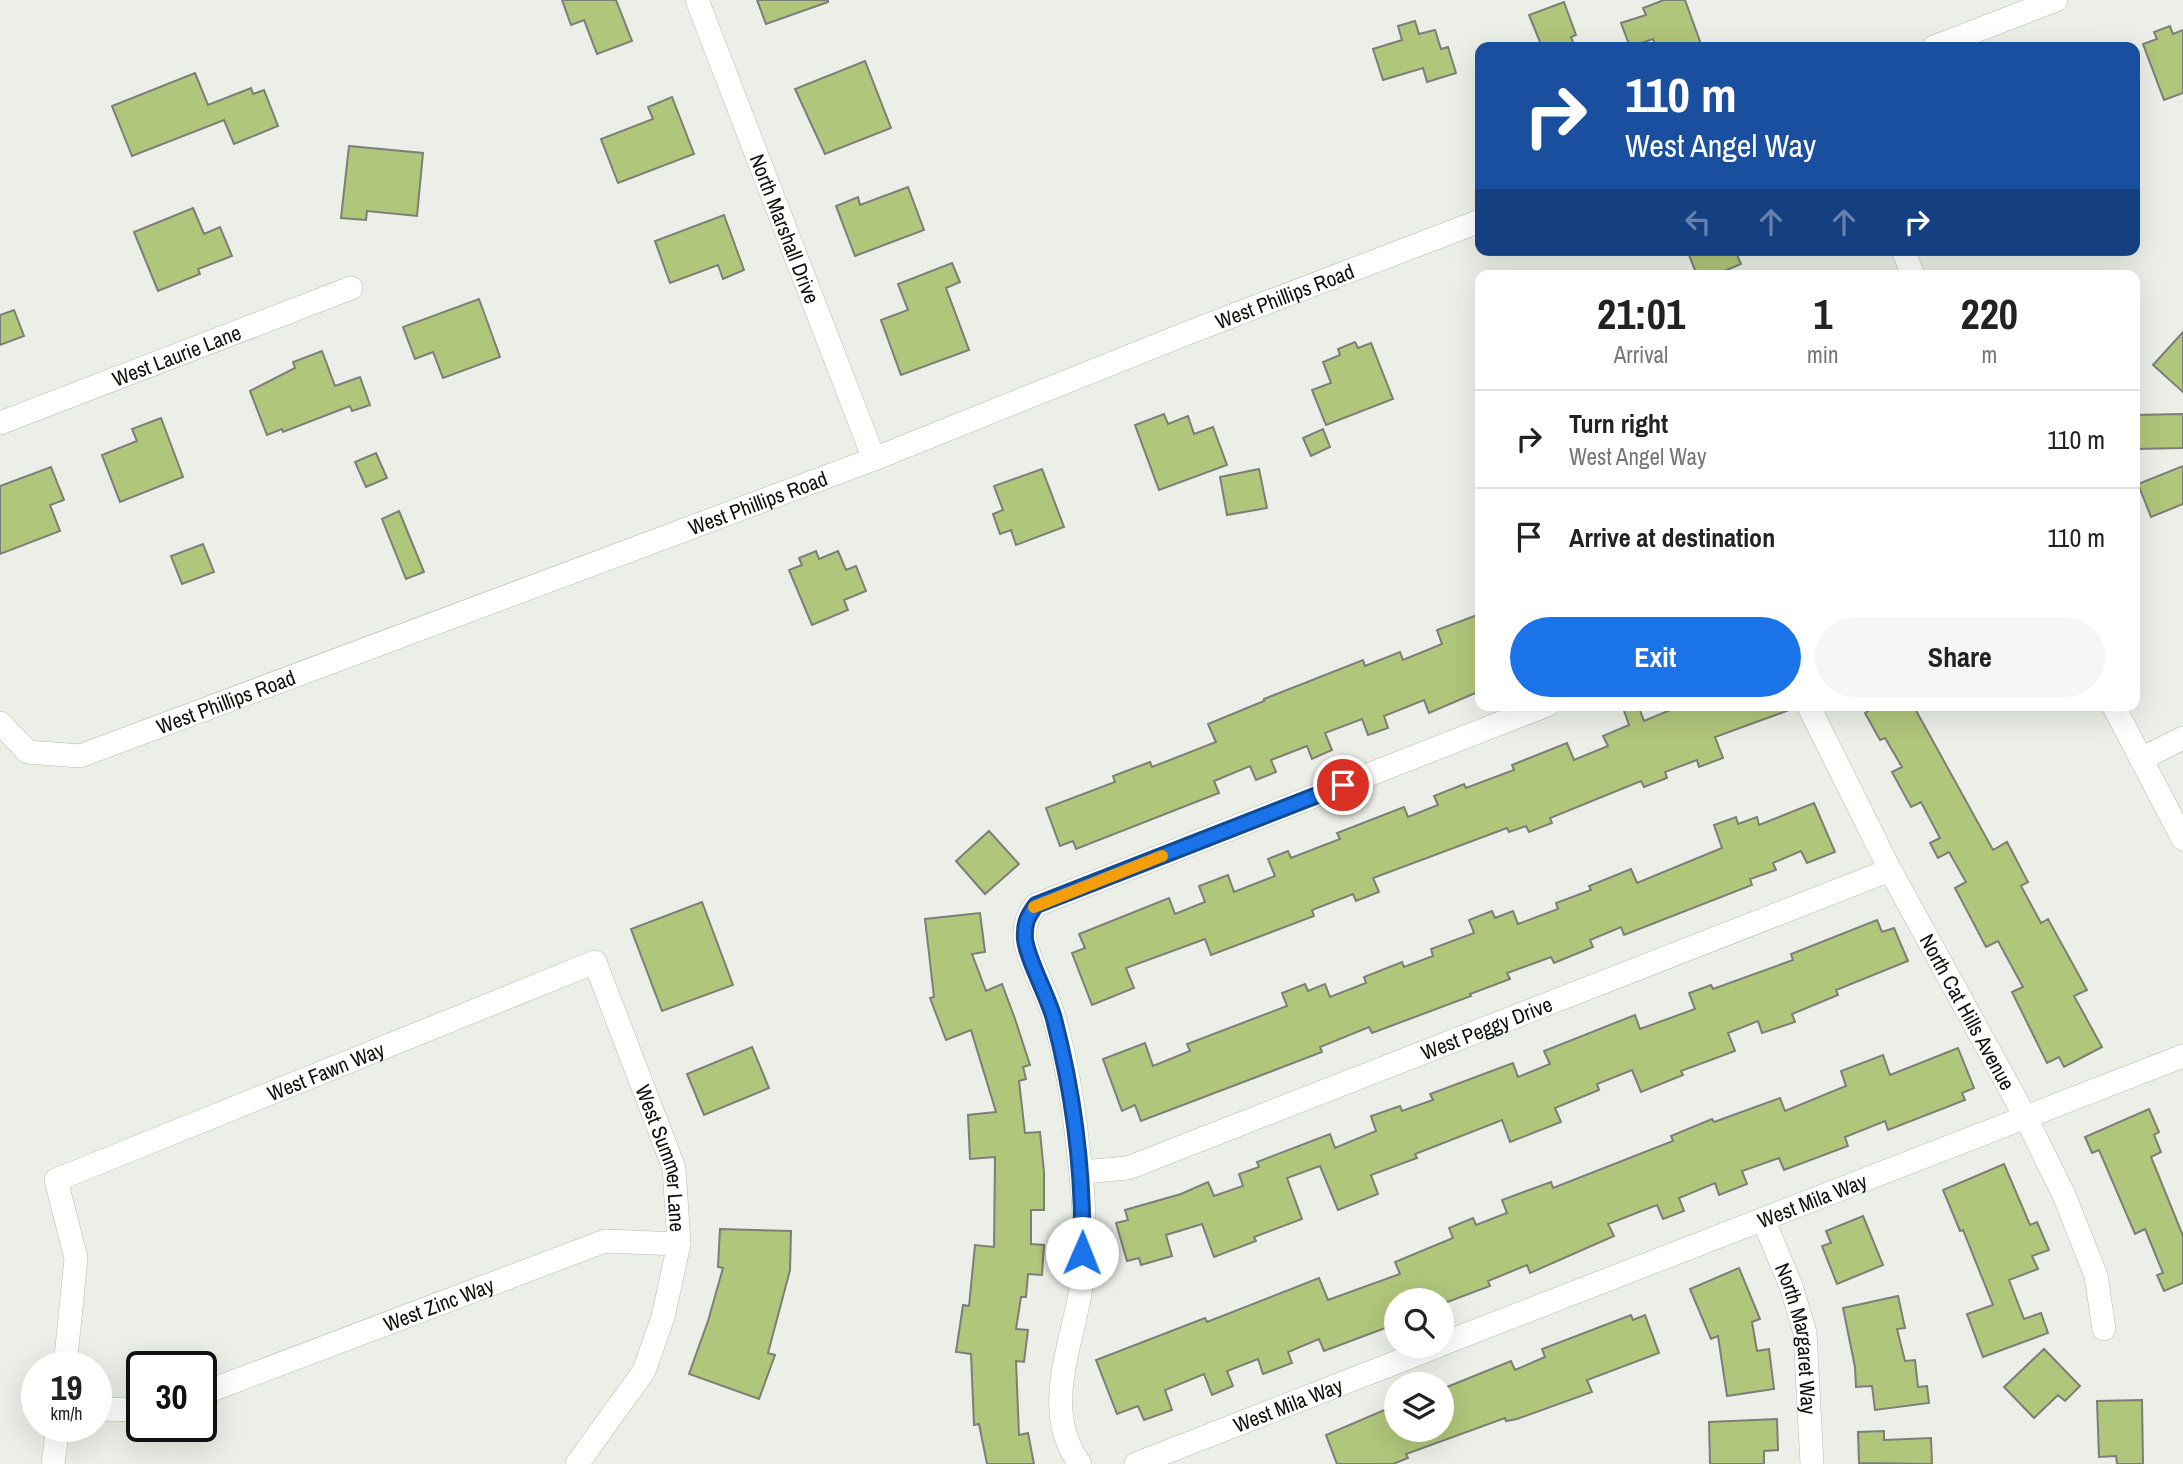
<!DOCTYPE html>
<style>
:root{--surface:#fff;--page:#f6f6f6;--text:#222;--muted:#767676;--line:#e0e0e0;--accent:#1a73e8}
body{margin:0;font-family:"Archivo Narrow",sans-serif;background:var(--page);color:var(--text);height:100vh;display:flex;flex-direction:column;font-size:26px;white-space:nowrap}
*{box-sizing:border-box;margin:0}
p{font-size:23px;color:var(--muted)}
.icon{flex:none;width:38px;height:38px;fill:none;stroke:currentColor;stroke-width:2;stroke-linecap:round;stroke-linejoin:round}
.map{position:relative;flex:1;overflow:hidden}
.sheet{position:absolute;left:1475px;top:270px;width:665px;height:441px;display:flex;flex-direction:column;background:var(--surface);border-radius:14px;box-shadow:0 7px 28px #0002}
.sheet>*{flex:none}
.banner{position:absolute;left:1475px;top:42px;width:665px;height:214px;border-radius:14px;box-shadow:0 7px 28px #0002;background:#1a4fa0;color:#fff;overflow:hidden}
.tools{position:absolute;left:1384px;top:1288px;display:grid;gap:14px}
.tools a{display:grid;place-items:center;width:70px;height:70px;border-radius:50%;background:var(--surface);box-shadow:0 7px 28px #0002;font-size:35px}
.speed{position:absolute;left:21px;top:1351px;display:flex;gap:14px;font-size:35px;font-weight:700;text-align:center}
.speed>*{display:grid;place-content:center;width:91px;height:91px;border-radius:50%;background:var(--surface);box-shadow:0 7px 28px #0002;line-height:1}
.speed small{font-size:18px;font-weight:400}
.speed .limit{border:4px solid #111;border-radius:10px;background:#fff;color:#111}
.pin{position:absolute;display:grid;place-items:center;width:60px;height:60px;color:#fff;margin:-30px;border:4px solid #fff;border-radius:50%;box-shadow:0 2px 7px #0007}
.me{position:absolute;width:77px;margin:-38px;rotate:1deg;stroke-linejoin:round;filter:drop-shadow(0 0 5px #0008)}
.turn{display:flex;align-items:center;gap:24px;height:147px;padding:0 35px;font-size:32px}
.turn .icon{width:91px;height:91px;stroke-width:2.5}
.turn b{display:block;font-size:49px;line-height:60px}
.lanes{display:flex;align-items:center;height:66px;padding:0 35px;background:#0003;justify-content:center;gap:35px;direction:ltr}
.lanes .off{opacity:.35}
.eta{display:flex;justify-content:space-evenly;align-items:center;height:119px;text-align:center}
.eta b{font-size:42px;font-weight:800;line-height:49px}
.button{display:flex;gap:14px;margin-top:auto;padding:14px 35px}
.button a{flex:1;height:80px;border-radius:42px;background:var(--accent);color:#fff;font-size:28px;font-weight:800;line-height:80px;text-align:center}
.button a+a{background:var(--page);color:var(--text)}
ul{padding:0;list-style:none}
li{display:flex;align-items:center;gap:21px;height:98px;padding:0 35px;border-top:2px solid var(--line)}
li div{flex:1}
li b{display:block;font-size:26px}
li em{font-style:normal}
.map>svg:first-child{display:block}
</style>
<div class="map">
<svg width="2183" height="1464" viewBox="0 0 2183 1464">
<rect width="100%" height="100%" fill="#ecefe7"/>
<!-- building -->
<path fill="#b0c67a" stroke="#7c7e77" stroke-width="2" d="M562,0H616L632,41L597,54L584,20L571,25Z
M757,0H828V2L766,24Z
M1664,0H1685L1702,47H1656L1653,39L1630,47L1621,23L1646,15L1643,8Z
M1564,2L1576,35L1571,37L1575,47H1542L1529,15Z
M1415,21L1419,34L1435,30L1441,49L1448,47L1456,73L1427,82L1423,68L1383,80L1373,49L1402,40L1398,26Z
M2170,26L2173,34L2183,30V93L2164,100L2143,44L2157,39L2154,32Z
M865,61L891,128L825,154L795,89Z
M195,73L208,105L251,88L253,94L264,90L278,126L234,144L224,120L132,156L112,106Z
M672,97L694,154L618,183L601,139L653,119L648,107Z
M349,146L423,153L417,216L367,211L366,220L341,218Z
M908,187L924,230L855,256L836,206L858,197L860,205Z
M193,208L204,234L220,227L232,256L198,269L200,274L158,291L134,232Z
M724,215L744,270L723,279L718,265L670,283L655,241Z
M1687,250H1735L1741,264L1715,275H1697Z
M952,263L960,282L946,288L969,350L901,375L881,320L908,310L898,284Z
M479,299L500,357L443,378L433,352L415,359L403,327Z
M14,310L24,336L0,345V315Z
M2183,332V392L2153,365Z
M1355,342L1358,348L1371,343L1393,399L1326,425L1312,390L1331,383L1323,362L1340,355L1338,349Z
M322,351L335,386L360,377L370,405L352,411L350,406L283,432L282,429L267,435L250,391L295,368L293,362Z
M1164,414L1168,424L1188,416L1194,434L1213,427L1227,465L1159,490L1135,425Z
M2183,414V448L2135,449V415Z
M161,418L183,477L120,502L102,455L137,441L132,429Z
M1323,429L1330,447L1311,456L1303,438Z
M376,453L387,478L366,487L355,462Z
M2183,466V504L2151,517L2138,484Z
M51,467L64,500L50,505L60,531L0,554V486Z
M1042,469L1064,527L1016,545L1011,530L1000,534L993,514L1003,510L994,486Z
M1259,469L1267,508L1227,515L1220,477Z
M399,511L424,572L406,579L382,519Z
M203,544L214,572L182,584L171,556Z
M816,551L819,559L838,551L846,570L856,566L866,591L844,600L848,610L812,625L789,570L802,565L799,558Z
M1480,614V691L1429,713L1424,700L1384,716L1388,728L1368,735L1362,719L1325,733L1332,750L1312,759L1307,746L1271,760L1276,772L1256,780L1250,766L1214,781L1219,793L1076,849L1073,841L1060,846L1046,808L1115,782L1113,776L1150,762L1152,767L1216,742L1208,724L1264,701V699L1363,660L1365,666L1400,652L1403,660L1442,644L1437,630Z
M1622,705H1638L1644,721L1682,705H1794L1795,708L1715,737L1723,758L1699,767L1697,760L1665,772L1667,778L1644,787L1641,781L1550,818L1552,823L1529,832L1526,826L1509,832L1507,828L1373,878L1379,892L1356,901L1353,894L1312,910L1314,916L1211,955L1205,939L1126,968L1134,988L1092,1005L1072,953L1085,948L1079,934L1169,898L1175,914L1205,902L1199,886L1228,875L1234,892L1275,876L1268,859L1288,851L1291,858L1340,839L1337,833L1404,807L1408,817L1438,805L1434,796L1464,784L1466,788L1514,770L1512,765L1567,743L1574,760L1608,746L1603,736L1629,725Z
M1878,705H1913L1993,850L2007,842L2028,882L2021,886L2041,923L2048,919L2087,990L2074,996L2102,1047L2064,1067L2059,1057L2047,1063L2012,992L2023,987L1998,941L1986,947L1955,888L1966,882L1949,852L1938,858L1930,843L1940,838L1921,802L1911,807L1892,772L1902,767L1885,738L1880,740L1865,713Z
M1814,803L1835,852L1807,863L1801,851L1773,863L1776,870L1750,879L1752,885L1624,935L1621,927L1590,940L1593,947L1554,963L1551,957L1507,973L1510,979L1470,994L1471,996L1372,1033L1369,1027L1320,1047L1322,1052L1141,1121L1135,1105L1122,1111L1103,1059L1145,1043L1153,1066L1190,1051L1187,1044L1287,1006L1282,993L1305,984L1308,991L1325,984L1330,997L1366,983L1364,977L1402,962L1404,967L1433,956L1431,949L1474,933L1469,920L1492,911L1495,918L1513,911L1518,924L1558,909L1556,903L1591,890L1589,886L1631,869L1637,883L1722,848L1714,825L1736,817L1738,824L1757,817L1759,825Z
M989,831L1019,864L985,894L956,861Z
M702,902L733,985L662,1011L631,929Z
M980,913L985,952L972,954L986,991L1002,984L1015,1019L1030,1065L1023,1067L1026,1079L1019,1081L1025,1133L1040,1132L1044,1172V1210H1031V1244L1044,1245L1042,1275L1028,1274L1026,1297H1021L1016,1329L1028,1330L1024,1362L1016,1361L1019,1435L1028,1433L1034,1464H987L979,1424L974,1425L971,1354L956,1352L963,1305L969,1306L975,1245L994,1247L995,1157L970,1159L968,1115L996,1112L971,1030L946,1040L930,998L934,997L925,919Z
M1877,920L1882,932L1894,928L1908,961L1836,990L1838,995L1792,1014L1795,1022L1762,1033L1758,1021L1728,1033L1735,1051L1681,1071L1683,1075L1641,1092L1632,1070L1597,1084L1599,1090L1555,1108L1561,1122L1510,1142L1502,1120L1415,1154L1417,1158L1371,1175L1378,1194L1338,1210L1320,1166L1287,1178L1302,1219L1254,1237L1256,1241L1214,1257L1202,1224L1166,1235L1172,1256L1141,1265L1139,1258L1127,1261L1116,1223L1128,1220L1125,1210L1181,1194L1208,1182L1214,1196L1243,1186L1239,1174L1259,1167L1257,1162L1330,1134L1335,1148L1376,1131L1371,1116L1400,1106L1402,1111L1433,1100L1430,1094L1513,1063L1518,1077L1550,1064L1544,1051L1635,1015L1640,1029L1695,1009L1689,993L1711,985L1713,989L1793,960L1791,954Z
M752,1047L769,1088L704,1115L687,1074Z
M1958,1048L1974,1088L1962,1093L1965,1100L1888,1130L1885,1121L1845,1137L1848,1146L1784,1170L1779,1158L1742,1171L1747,1184L1719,1195L1715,1183L1679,1198L1684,1211L1663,1219L1657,1205L1608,1224L1614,1236L1530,1273L1527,1265L1488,1281L1490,1286L1442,1304V1300H1396V1324L1324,1351L1319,1339L1288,1352L1292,1363L1263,1374L1258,1359L1227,1371L1233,1386L1212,1395L1204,1374L1165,1390L1172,1410L1144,1420L1138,1406L1117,1414L1096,1360L1205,1318L1207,1322L1319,1278L1328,1300L1400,1274L1395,1262L1453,1238L1449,1228L1473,1218L1476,1225L1507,1213L1502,1200L1551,1182L1553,1188L1673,1141L1671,1136L1712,1119L1714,1122L1780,1098L1785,1111L1846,1086L1841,1071L1883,1055L1890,1075Z
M2149,1109L2159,1132L2154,1135L2161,1152L2151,1157L2183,1236V1283L2164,1291L2157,1275L2163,1273L2145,1229L2135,1234L2099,1150L2092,1153L2085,1137Z
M2004,1164L2030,1225L2037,1222L2049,1250L2032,1256L2038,1269L2009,1280L2024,1319L2041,1313L2048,1333L1983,1357L1967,1314L1993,1305L1963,1230L1960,1231L1943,1190Z
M1863,1216L1883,1265L1837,1284L1822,1246L1831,1243L1826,1231Z
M720,1229L791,1231L790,1270L768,1353L775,1355L759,1399L689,1374L708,1321L723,1268L718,1267Z
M1739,1268L1760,1319L1752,1322L1757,1351L1769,1349L1774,1389L1727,1396L1718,1336L1711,1339L1690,1289Z
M1898,1296L1905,1328L1897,1329L1905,1361L1915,1360L1918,1387L1927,1386L1929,1403L1875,1410L1872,1386L1856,1387L1855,1367L1843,1308Z
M1631,1315L1633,1320L1645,1315L1659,1353L1587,1380L1592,1392L1517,1419L1506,1421L1505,1418L1406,1454L1408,1458L1393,1464H1337L1326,1435L1396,1405V1430H1442V1389L1511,1361L1515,1370L1545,1357L1542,1349Z
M2044,1349L2080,1386L2065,1401L2058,1395L2034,1418L2004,1387Z
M2142,1400L2143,1464H2117L2116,1456L2099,1457L2097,1401Z
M1777,1419L1778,1450L1764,1451V1464H1710L1709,1422Z
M1884,1431V1440L1931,1438L1932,1464L1859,1463L1858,1432Z"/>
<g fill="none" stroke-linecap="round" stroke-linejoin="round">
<defs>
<g id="minor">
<path id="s1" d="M697,0L874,459"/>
<path d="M1934,47L2056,0"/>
<path d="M1903,250L1913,275"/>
<path id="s2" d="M0,423L351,288"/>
<path id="s3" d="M1808,705L1890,870L2026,1118L2064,1195L2096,1276L2104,1329"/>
<path d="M2113,705L2183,839"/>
<path id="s4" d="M0,723L28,752L80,756L874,459L1185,334L1480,221"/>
<path d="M2141,759L2183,738"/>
<path id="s5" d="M1081,1172L1128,1168L1890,870"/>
<path id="s6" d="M1763,1219L1791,1286L1805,1333L1812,1464"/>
<path id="s7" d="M1442,1344L2183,1056"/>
<path id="s8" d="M65,1367L76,1258L56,1180L595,962L674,1168L679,1244L663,1317L644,1371L577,1464"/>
<path id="s9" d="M201,1394L605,1241L679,1244"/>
<path d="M96,1409L142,1410"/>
<path d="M53,1464L58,1426"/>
<path d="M1080,1464C1042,1413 1070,1350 1080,1294C1086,1253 1085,1207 1080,1166C1075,1115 1068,1063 1053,1014C1047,993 1027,958 1025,939C1024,924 1027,917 1036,905L1547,705"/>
<path id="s10" d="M1136,1464L1438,1346"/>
</g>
</defs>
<!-- minor casing -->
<use href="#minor" stroke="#b7bab2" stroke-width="24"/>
<!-- minor -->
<use href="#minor" stroke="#fff" stroke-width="23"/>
</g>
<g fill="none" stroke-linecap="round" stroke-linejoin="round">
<defs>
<path id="route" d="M1082,1253C1084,1173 1074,1096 1054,1019C1048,996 1027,959 1025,939C1024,924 1027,917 1036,905L1343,785"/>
</defs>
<!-- route casing -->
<use href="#route" stroke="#114b97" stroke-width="18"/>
<!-- route -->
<use href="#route" stroke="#1a73e8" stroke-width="12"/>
<!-- slow -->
<path stroke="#f59e0b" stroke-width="12" d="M1034,907L1162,856"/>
</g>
<g text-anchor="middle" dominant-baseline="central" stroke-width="5" stroke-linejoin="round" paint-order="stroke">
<!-- street labels -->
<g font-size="21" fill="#111210" stroke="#fafcf4">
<text stroke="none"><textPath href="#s1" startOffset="245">North Marshall Drive</textPath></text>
<text stroke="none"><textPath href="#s4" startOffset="1382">West Phillips Road</textPath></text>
<text stroke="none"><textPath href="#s2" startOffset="189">West Laurie Lane</textPath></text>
<text stroke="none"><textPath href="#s4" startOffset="816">West Phillips Road</textPath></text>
<text stroke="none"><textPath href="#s4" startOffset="248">West Phillips Road</textPath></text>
<text stroke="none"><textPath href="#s3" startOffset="346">North Cat Hills Avenue</textPath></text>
<text stroke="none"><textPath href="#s5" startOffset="432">West Peggy Drive</textPath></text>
<text stroke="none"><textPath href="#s8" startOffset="481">West Fawn Way</textPath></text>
<text stroke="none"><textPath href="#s8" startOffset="980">West Summer Lane</textPath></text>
<text stroke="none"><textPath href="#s7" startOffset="397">West Mila Way</textPath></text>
<text stroke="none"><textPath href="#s9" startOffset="254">West Zinc Way</textPath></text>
<text stroke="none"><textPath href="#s6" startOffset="126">North Margaret Way</textPath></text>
<text stroke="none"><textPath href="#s10" startOffset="163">West Mila Way</textPath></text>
</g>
</g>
</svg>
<div class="tools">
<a><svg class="icon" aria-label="search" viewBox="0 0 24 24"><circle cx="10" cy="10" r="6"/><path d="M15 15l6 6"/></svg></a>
<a><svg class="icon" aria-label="layers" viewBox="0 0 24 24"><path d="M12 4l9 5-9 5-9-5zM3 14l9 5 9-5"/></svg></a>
</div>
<div class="speed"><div>19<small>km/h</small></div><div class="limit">30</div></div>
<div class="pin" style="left:1343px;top:785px;background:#d93025"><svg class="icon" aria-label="arrive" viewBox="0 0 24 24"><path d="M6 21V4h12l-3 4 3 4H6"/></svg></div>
<svg class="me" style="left:1082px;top:1253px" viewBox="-20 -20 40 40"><circle r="19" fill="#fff"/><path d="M0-13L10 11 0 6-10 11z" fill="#1a73e8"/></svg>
<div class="banner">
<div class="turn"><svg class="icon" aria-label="right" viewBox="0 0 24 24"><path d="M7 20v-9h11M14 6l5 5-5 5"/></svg><div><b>110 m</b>West Angel Way</div></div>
<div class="lanes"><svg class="icon off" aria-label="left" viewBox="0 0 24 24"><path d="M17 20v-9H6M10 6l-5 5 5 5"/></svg><svg class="icon off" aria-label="ahead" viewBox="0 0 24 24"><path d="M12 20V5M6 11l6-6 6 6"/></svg><svg class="icon off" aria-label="ahead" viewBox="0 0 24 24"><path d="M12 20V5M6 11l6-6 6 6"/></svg><svg class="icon" aria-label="right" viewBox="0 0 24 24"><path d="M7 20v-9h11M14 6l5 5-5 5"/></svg></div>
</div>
<section class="sheet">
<div class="eta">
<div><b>21:01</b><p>Arrival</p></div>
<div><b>1</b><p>min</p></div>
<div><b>220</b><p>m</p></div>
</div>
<ul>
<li><svg class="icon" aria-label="right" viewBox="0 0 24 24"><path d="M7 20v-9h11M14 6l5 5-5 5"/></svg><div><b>Turn right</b><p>West Angel Way</p></div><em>110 m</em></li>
<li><svg class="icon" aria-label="arrive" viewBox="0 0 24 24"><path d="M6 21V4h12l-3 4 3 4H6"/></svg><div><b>Arrive at destination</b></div><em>110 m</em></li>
</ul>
<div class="button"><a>Exit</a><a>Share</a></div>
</section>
</div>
